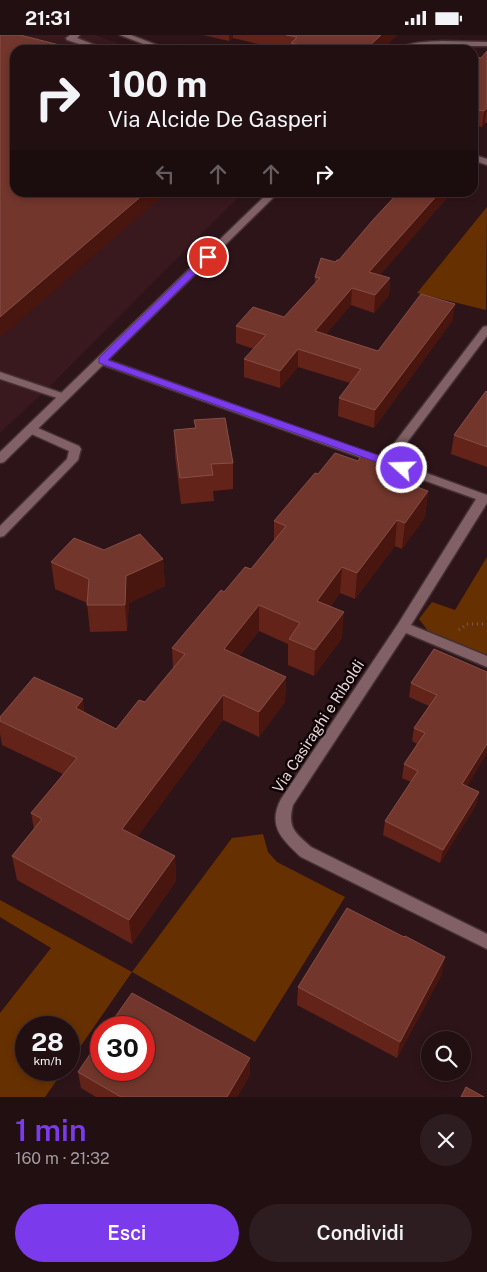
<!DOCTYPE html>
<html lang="it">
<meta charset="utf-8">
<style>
:root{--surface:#220f12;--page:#2e1d20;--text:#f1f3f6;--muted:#a29c9f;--line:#3f2f32;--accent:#7c3aed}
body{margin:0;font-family:"Public Sans",sans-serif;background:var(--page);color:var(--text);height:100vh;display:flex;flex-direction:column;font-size:19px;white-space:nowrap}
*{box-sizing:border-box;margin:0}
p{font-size:16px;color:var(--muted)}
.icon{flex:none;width:28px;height:28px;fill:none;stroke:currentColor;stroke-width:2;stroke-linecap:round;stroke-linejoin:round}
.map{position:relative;height:1062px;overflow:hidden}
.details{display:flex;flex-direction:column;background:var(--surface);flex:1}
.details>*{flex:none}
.banner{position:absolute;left:10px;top:10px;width:468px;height:152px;border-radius:15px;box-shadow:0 2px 8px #0003,0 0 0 1px var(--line);background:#220f12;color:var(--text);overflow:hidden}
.controls{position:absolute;left:421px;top:996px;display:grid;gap:10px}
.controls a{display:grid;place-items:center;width:50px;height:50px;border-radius:50%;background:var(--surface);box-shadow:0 2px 8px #0003,0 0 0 1px var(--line);font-size:25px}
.speed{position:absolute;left:15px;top:981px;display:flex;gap:10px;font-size:25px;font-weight:700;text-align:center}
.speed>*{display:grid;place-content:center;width:65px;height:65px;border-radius:50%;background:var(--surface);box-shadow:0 2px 8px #0003,0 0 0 1px var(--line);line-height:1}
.speed small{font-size:12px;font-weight:400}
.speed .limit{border:8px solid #d22;background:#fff;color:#111}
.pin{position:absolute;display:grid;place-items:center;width:42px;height:42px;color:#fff;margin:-21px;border:2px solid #fff;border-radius:50%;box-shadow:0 1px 5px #0007}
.me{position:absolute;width:55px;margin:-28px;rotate:290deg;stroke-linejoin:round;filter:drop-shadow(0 0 4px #0008)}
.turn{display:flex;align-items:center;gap:18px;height:105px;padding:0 15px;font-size:22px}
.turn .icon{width:65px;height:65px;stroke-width:2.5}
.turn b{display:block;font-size:35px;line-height:42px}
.lanes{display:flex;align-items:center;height:48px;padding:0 15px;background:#0003;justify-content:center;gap:25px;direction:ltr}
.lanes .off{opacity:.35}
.round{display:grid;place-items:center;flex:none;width:52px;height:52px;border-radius:26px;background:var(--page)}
.headline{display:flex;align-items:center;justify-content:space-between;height:85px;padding:0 15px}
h1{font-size:30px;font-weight:600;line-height:38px;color:var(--accent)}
.cta{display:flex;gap:10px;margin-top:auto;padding:10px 15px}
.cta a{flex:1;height:58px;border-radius:30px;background:var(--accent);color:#fff;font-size:20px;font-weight:600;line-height:58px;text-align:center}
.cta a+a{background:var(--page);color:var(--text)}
.status{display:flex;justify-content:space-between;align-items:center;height:35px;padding:0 25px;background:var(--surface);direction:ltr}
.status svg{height:14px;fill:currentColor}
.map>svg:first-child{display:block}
</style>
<div class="status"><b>21:31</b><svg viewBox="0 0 49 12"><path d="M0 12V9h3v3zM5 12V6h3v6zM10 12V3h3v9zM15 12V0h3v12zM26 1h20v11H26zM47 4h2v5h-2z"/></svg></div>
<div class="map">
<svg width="487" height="1062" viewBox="0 0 487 1062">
<rect width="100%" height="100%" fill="#2d1418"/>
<!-- built -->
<path fill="#39181e" d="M0,0H95L136,15H15V158H242L55,346L0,398Z"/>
<!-- green -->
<path fill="#673001" d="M487,172L486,275L417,258Z
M487,522V620L428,596L419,584L432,567L455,575Z
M263,799L268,817L277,827L345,862L255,1007L132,937L69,1028V992H26V1035H64L45,1062H0V978L51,913L0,882V865L132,937L232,803Z"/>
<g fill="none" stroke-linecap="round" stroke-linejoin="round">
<defs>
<path id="lane" d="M70,0H80L77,3L108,15H97L67,5L66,3Z
M0,337L68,360L69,362L64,365L60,364L0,344Z
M31,390L79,411L81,414L78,425L4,501L0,502V491L67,424L69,416L27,397L25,394Z"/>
<path id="street" d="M442,6L487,7V11H429L397,15C409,6 428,7 442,6Z
M268,158H278L108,325L383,423L483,292L487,291V301L393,426L487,460V468L411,590L487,621V632L406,598L293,770C287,793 295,798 311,812L487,899V914L301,822C282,804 267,791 281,764L398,589L476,464L103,330L4,427L0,428V417Z"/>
<path id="secondary" d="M120,0H131L170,15H159Z
M472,119L487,124V130L472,125Z"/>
</defs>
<!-- lane casing -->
<use href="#lane" stroke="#433033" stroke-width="3"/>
<!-- street casing -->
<use href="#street" stroke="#433033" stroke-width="3"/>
<!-- secondary casing -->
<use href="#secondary" stroke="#433033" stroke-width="3"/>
<!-- path-far1 -->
<path stroke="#725b5f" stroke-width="2.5" stroke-dasharray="0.5 2.5" stroke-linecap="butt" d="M182,10L198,15"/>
<!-- path -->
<path stroke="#725b5f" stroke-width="3" stroke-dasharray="1 4" stroke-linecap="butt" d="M459,595L467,589H487"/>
<!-- lane -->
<use href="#lane" fill="#816165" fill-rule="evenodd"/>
<!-- street -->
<use href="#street" fill="#816165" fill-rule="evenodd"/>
<!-- secondary -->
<use href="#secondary" fill="#816165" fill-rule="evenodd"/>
</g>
<!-- wall -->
<path fill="#642318" d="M203,0H397L381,15H284L233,3L229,6Z
M487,16V88H485L482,92L472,90V21L481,23Z
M398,158H451L380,240L390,243L389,260L374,278L351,270L326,299L378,316L455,269L452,286L374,393L338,381L339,363L350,348L298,332L280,353L244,342V324L254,314L236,308V291L284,282L315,249V242L335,227L339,225Z
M487,357V432L451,419L454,400Z
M194,385L233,428V454L213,456L214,466L181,469L175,421L174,395L195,393Z
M358,426L383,429V435L406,444L405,447L428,456L425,482L402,514L395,511L355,564L340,558L330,572L342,603L314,641L288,630V609L259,596L239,621L286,642L285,667L259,702L223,685L137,802L175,821L176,846L132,909L17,845L12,821L34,794L31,778L63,739L2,710L0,699V682L85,678L116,694L145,667L173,633L172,613L224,557L251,534L274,506V486L318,439Z
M104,515L163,524L165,551L129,568L127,596L90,597L87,568L55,554L51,527Z
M434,614L467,751L479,757L476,770L440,828L383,800L385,786L411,747L402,743L404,729L417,709L412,706L414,693L429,671L409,662L411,648Z
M404,902L442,939L397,1023L297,970L298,952Z
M250,1023V1040L237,1062H96L81,1053L78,1037Z"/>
<!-- shaded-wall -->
<path fill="#48150f" d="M229,0H233V3L229,6Z
M381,0H397L381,15H365Z
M487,73L485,88L482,92L484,76Z
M145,158H166L0,303V282Z
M439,158H451L368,254L369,237Z
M390,243L389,260L374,278L375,260Z
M352,253L351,270L314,313L315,296Z
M455,269L452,286L374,393L375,375Z
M298,314V332L280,353V336Z
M428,456L425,482L402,514L405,488Z
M397,485L395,511L355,564L357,538Z
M163,524L165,551L129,568L127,596L125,570L126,541Z
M342,532L340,558L315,592L317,566Z
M259,570V596L224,640V614Z
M344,577L342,603L314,641L315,615Z
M286,642L285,667L259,702V677Z
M223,660V685L125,819L122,794Z
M83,664L86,690L76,673Z
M487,709V719L460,763L462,749Z
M479,757L476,770L440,828L443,815Z
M175,821L176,846L132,909L129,885Z
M445,922L442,939L397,1023L400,1007Z
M250,1023V1040L237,1062H227Z"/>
<!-- building -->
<path fill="#72362c" stroke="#854f47" d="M0,0H20L79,15H15V158H145L0,282Z
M286,0H381L365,15H322L291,8L297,2Z
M432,12L445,15H429Z
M487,16V73L484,76L472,74V21L481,23Z
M398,158H439L369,237L390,243L375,260L352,253L315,296L378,316L421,259L455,269L375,375L339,363L361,334L298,314L280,336L244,324L266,300L236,291L253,272L284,282L320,243L315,242L321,223L335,227L337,225H339L372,186Z
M486,356L487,357V412L454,400Z
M225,383L233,428L211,429L213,440L180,443L174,395L196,393L194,385Z
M335,418L358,426L361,421L383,429L380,434L406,444L403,447L428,456L405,488L397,485L357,538L342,532L317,566L344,577L315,615L289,604L300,588L259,570L224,614L286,642L259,677L223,660L122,794L175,821L129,885L12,821L42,784L31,778L77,723L0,686V682L34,642L83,664L76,673L116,694L139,665L145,667L185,619L172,613L221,555L224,557L245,532L251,534L286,491L274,486L315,438L318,439Z
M140,499L163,524L126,541L125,570H87L89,544L51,527L74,503L104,515Z
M434,614L487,637V709L462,749L479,757L443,815L385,786L418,736L404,729L425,698L414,693L437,660L411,648Z
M347,873L404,902L405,901L445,922L400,1007L298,952Z
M132,958L250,1023L227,1062H121L78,1037L101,1003V1035H144V992H108Z
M466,1052L484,1062H461Z"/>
<!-- route -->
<path fill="#7c3aed" stroke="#51269a" d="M208,219L211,220V223L108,325L406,430L408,433L406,435H399L99,328V323L205,220Z"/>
<g text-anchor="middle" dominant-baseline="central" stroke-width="5" stroke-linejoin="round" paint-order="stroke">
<!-- street labels -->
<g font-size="15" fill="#ead7d9" stroke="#0e0405">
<text transform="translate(318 691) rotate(-57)">Via Casiraghi e Riboldi</text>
</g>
</g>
</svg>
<div class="controls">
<a><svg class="icon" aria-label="search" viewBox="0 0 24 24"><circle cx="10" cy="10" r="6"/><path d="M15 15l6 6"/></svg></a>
</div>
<div class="speed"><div>28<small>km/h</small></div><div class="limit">30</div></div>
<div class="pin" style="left:208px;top:222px;background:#d93025"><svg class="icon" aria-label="arrive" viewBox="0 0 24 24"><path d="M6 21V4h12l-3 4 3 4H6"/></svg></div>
<svg class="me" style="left:402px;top:433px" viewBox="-20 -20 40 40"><circle r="17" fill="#7c3aed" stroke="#fff" stroke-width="3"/><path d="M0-11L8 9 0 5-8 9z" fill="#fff"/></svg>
<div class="banner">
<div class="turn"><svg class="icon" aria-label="right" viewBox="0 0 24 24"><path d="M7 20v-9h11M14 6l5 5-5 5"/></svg><div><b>100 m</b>Via Alcide De Gasperi</div></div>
<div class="lanes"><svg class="icon off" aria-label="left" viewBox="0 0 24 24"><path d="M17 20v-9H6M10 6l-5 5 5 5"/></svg><svg class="icon off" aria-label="ahead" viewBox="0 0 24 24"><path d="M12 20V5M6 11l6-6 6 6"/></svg><svg class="icon off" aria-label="ahead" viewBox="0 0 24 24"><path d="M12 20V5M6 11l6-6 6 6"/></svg><svg class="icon" aria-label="right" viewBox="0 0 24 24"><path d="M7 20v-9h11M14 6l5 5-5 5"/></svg></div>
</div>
</div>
<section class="details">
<div class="headline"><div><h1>1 min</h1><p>160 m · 21:32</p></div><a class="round"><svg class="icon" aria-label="close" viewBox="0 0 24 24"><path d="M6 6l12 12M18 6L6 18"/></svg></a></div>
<div class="cta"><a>Esci</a><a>Condividi</a></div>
</section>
